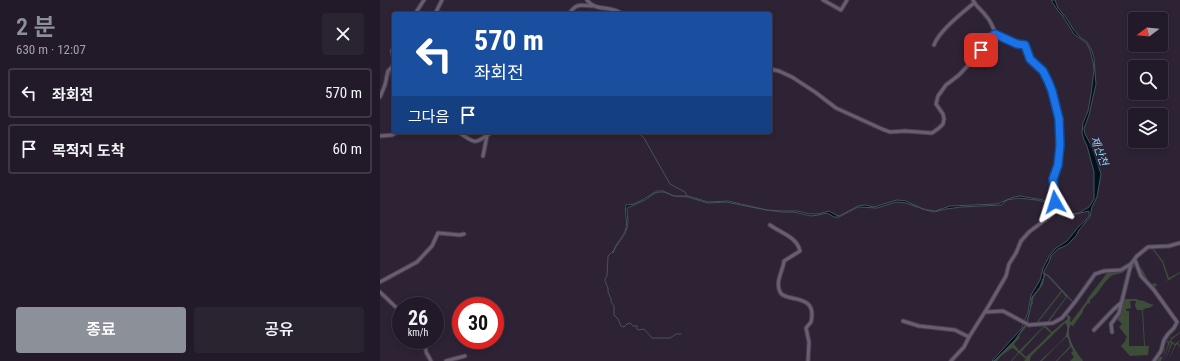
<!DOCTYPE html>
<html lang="ko">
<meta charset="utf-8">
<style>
:root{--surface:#221a28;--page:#2a2330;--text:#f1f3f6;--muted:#a2a1a8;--line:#3f3845;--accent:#8c9099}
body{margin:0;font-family:"Roboto Condensed","Noto Sans KR",sans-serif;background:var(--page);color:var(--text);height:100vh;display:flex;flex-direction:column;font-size:15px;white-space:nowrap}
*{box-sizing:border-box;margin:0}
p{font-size:13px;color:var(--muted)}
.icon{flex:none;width:22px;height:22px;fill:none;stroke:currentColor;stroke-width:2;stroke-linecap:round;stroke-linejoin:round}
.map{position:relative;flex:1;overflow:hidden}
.panel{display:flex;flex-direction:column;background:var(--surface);width:380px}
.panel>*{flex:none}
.hud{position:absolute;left:12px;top:12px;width:380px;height:122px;border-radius:4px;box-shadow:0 2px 6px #0003,0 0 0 1px var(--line);background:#1a4fa0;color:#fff;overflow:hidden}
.needle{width:26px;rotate:254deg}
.controls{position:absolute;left:748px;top:12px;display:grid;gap:8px}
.controls a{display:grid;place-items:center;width:40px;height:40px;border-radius:4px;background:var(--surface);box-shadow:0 2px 6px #0003,0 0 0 1px var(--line);font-size:20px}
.speed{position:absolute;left:12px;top:297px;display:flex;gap:8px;font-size:20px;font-weight:700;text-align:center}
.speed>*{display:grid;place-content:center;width:52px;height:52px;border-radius:50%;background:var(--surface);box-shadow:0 2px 6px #0003,0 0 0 1px var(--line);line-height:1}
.speed small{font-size:10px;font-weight:400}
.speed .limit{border:6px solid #d22;background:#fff;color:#111}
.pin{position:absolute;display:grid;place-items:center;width:34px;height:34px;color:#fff;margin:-17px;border-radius:8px;box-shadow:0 2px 6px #0006}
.me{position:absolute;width:44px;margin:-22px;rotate:354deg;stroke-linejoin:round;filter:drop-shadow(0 0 3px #0008)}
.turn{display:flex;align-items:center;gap:14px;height:84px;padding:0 16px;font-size:18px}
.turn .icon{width:52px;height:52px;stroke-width:2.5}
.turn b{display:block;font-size:28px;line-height:34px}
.then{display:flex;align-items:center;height:38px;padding:0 16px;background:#0003;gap:8px;font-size:15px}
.round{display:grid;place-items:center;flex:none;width:42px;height:42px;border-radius:4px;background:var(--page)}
.overview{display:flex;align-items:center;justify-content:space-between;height:68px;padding:0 16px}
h1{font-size:24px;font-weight:600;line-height:30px;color:var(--accent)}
.action{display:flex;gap:8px;margin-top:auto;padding:8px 16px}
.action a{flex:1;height:46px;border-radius:4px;background:var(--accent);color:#fff;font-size:16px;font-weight:600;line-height:46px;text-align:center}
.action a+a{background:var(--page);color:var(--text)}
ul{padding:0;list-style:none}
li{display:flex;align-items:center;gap:12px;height:50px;margin:0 8px 6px;padding:0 8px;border:2px solid var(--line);border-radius:4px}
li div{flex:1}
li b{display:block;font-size:15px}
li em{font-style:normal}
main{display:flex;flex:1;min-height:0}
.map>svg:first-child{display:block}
</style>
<main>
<section class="panel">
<div class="overview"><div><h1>2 분</h1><p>630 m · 12:07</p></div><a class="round"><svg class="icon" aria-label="close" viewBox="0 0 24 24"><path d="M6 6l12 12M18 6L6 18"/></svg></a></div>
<ul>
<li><svg class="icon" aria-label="left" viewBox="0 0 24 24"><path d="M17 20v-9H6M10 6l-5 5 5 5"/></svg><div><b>좌회전</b></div><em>570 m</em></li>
<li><svg class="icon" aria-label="arrive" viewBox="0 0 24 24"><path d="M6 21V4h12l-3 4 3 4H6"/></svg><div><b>목적지 도착</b></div><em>60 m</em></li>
</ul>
<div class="action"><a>종료</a><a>공유</a></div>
</section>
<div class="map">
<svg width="800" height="361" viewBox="0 0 800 361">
<rect width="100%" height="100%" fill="#2e2335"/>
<!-- green -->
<path fill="#3d4d37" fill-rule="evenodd" d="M772,247L783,261L789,278L800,272V273L789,280L772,288L762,277L763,275L759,267V266C765,271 766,280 772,284L775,283L777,286L788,280L782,262L773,250Z
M753,263H755L759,273L773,291L761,278L755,266L752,269L744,299H757L758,300C765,300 768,304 774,305L769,308H766L763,310L765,346H769L768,355L750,356L741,346L746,340L745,339L747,337L739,327L742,324L738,320L747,282ZM750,301H756L755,306L757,310H762L764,346H749V311H746V309L751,308Z
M750,266L741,300L738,304L734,307L739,302L747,270H746C741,276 734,272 729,278C722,284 718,295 710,300V304L708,303L703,310V312L693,326L690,325C686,339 695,350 703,361H690L694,357L691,353L693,351L691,347L677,361H676L690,346L688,338L686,337L662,361H660C664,357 685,339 686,335C688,331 688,326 685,323L651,356L650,359V361H644L646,359L639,353L632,361H631L638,353L636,350L632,348L621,356L617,361H614L635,340L645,325H647L646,323L650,310L652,297L660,287L664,274L667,275L669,277L693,302C691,304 689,307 687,309C685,312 685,314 682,317C674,325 658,325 648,325L649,326L670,324L679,320L702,295L687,313L691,318L690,321L691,322L706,302L708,298L727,273L716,275L702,293L714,276L718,273L727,271H741ZM665,275L667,276L681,291L656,323L648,324L647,323L648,321L652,304H653C651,296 660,291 663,284C664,281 664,278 665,275ZM682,292L686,297L667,322L661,323L659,321ZM687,297L693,302L680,318L668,323ZM686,316L688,318L687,320H686L672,332L666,326V325L679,321ZM662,325L663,327L639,351L634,344L640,337L639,336L646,327ZM664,327L671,333L656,348L646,357L641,352Z
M800,332V333L791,340L792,342L795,344L800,340L798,343L800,346V347L797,344L796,345L788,361L795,345L792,344L785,361L791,343L790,342L783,361L788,344V343L785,341C784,348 785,354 781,361H777L780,357H783L785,350L784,342L785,340L789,342L791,339L788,335L791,338Z"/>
<!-- water -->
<path fill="#00131c" stroke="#46525c" d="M671,0H675L678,8L687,19L693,29L700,37L707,42L712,51L714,58L716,84L709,115L704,129L705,134L716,154V159L721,174L717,197L712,207L710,217L699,230L696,236L687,245L678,249L671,256L669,262L664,271V276L660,287L652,297L650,310L646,324L635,340L614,361H612L642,328L648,312L651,295L660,280L663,268L670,255L676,248L687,241L699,226L705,221L709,216V211L692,215L665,202L657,200L638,198L627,200L621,205L581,207L566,209L554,212L546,210L526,203L516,202L497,208L478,207L459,217H454L447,213L438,215L431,216L414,212H402L386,210L346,202L328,203L308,197L294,196L284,192H279L275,193L265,200L247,208C247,214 249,222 247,228C245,237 236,244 233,253C235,243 244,237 246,228C248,220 244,213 246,205L254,204L262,200L277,191H283L294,196H308L328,202L348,201L387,210L402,211H417L430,214H438L449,211L456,215L459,216L478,206L485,205L494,207L517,200L526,201L543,209L555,211L570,206L617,204L634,197L640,196L663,200L676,205L691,214L699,213L709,207L714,199V172L707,146L704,140L702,133L703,123L708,111L711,94L714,70L713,62L710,50L707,44L705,42L694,34L682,15L678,11Z"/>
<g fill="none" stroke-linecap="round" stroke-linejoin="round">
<!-- stream -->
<path stroke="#46525c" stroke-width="1" d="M257,132L264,138L290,184L305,192L307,196
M233,251L228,256L227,276L225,279V281L228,288V292L231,299V302L234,306V315L238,319L241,326L244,327L247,324L250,323L253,326H257V329L258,330L264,329L272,338H290L296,334H301
M663,273L669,276L693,302
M685,312L690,306
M686,315L689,317L687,321L689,324L687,334L694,350"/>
<defs>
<path id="minor" d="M207,0C215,12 232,5 242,14
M443,0L461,10L467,0
M593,0C596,7 602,10 606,16C611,21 613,28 616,34L637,44L645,45L650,59L663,71L668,81L672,91L679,119L680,145L677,165L673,179L675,204
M35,14L44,0
M55,14L62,0
M189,14C196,3 200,5 212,6
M554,45C559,31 582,13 594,3
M14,46L12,51L14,59
M14,63L12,67L14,84
M390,69L399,71L412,77L435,92L456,108L502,129L510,132L525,131L552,133L559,128L563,124L564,119L563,114L556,104L558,96L566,85L579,75L594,59L610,38L615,34
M0,97L5,85L8,71L12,67
M78,132C97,144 93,145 112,132
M0,136L12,135L18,132
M103,156L107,136
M390,225C401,233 417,237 420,251L404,261C403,271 395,281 400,292C405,303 438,292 431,322L426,328L429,342L428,361
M755,260L761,276L774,290L797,322L794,328L788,334L784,340L781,351L774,361
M0,282L37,262L52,246L58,233L80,235L84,234
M0,292L21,312
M606,312L623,311L649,325L673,323L682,318L695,302L715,274L724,271L741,270L751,264
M523,321L539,326L575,330L589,337
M714,330L734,309L741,303
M732,332L731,324L739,313L751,264L757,256L768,247L789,246L800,243
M45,340L46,352L51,361
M66,361L85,356
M571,361L584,347L589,337L608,307L626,276L629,264L636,253L641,241L649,232L669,217L676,208"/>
</defs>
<!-- minor casing -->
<use href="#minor" stroke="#49404f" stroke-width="5"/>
<!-- minor -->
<use href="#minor" stroke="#695d72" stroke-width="3"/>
</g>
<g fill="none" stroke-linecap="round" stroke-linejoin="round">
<defs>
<path id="route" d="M601,50L610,38L615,34L637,44L645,45L650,59L663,71L668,81L672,91L679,119L680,145L678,165L673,179L675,202"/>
</defs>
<!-- route casing -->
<use href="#route" stroke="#114b97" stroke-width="10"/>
<!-- route -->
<use href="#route" stroke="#1a73e8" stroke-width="7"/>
</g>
<g text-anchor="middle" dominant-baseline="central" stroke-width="4" stroke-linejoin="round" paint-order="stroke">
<!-- water labels -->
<g font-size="11" font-style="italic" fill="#88daf9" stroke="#2e2335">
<text transform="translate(719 151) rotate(69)">제산천</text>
</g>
</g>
</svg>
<div class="controls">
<a><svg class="needle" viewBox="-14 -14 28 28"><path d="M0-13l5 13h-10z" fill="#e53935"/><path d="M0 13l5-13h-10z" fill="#a2a1a8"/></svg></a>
<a><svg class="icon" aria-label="search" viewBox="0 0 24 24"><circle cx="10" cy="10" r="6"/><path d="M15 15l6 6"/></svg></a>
<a><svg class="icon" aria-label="layers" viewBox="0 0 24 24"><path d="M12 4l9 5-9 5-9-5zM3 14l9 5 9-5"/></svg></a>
</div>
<div class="speed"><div>26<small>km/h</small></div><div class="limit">30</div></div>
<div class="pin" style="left:601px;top:50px;background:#d93025"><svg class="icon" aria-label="arrive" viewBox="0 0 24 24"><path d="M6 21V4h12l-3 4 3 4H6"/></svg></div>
<svg class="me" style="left:675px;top:202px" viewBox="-20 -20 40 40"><path d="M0-17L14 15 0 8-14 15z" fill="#1a73e8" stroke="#fff" stroke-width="4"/></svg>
<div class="hud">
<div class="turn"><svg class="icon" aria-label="left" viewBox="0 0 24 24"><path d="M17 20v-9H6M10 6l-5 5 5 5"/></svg><div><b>570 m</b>좌회전</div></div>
<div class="then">그다음<svg class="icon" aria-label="arrive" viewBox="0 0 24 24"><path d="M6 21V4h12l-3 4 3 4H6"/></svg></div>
</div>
</div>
</main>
